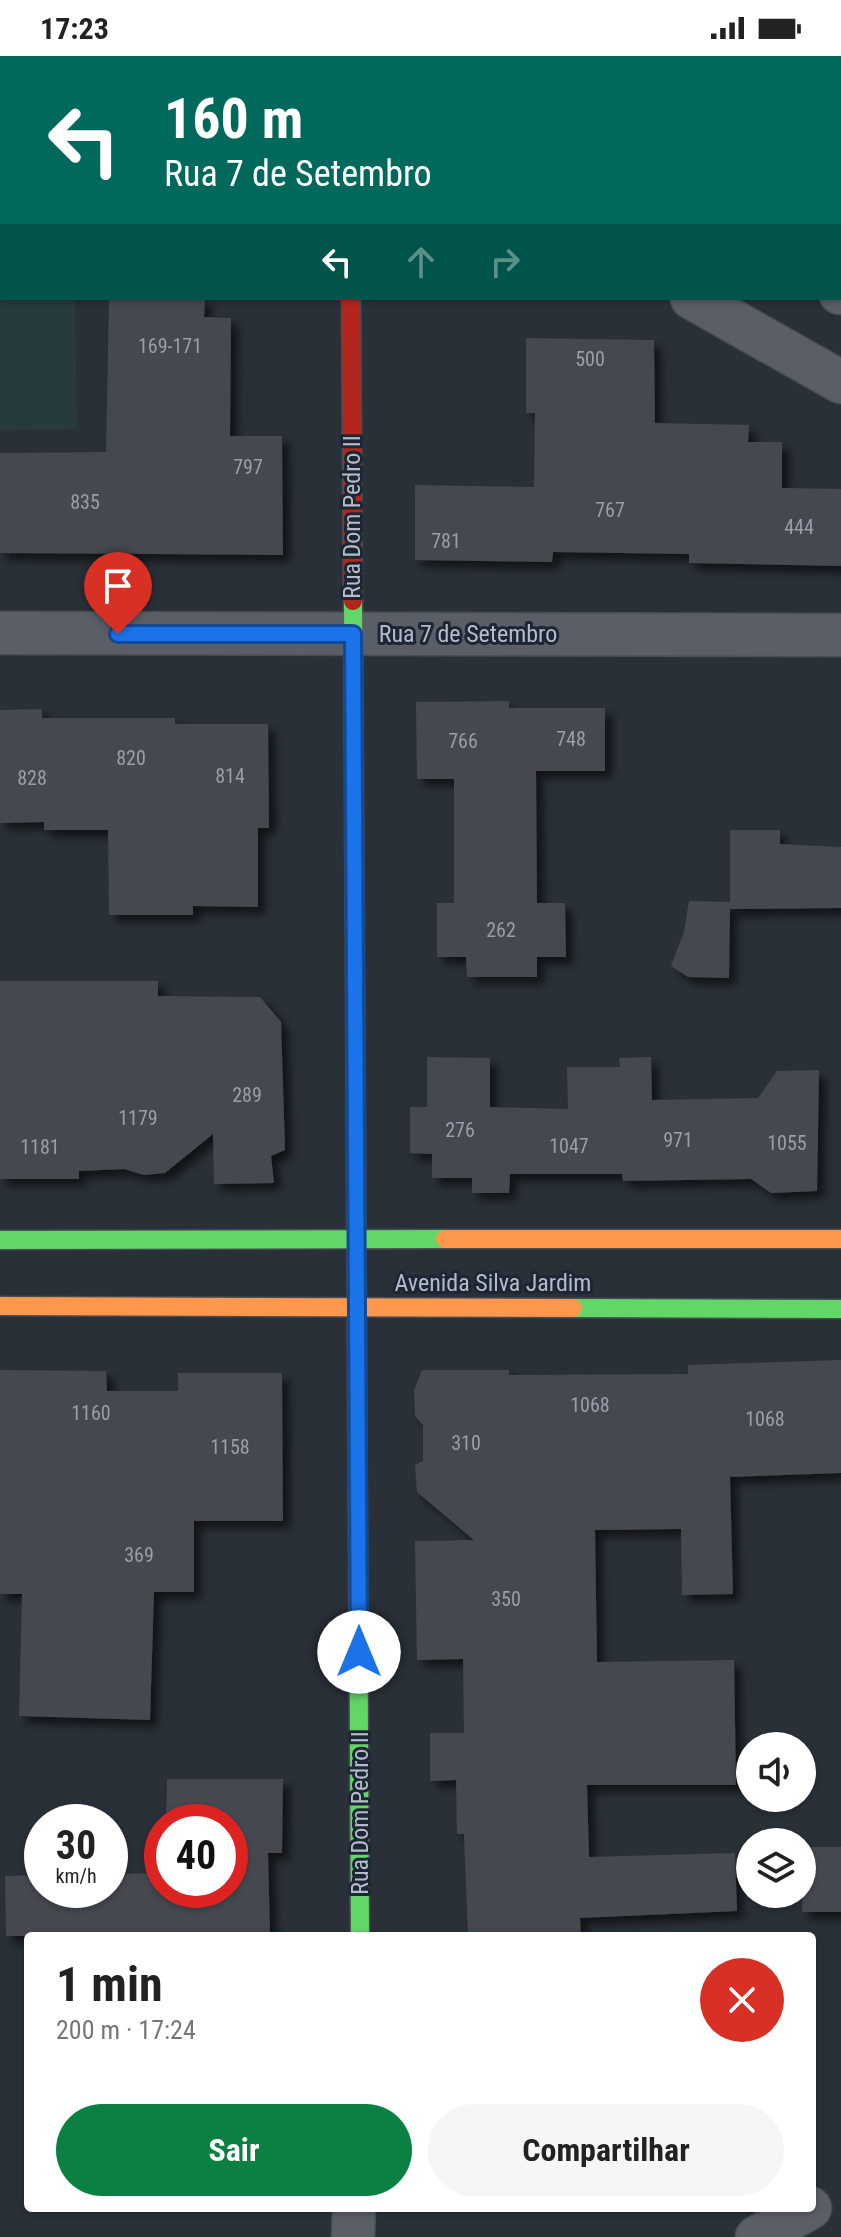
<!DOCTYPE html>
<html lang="pt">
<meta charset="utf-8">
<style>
:root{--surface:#fff;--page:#f6f6f6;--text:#222;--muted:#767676;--accent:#0b8043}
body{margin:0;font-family:"Roboto Condensed",sans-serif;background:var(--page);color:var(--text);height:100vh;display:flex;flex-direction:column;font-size:30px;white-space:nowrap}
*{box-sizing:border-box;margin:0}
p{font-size:26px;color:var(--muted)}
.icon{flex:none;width:44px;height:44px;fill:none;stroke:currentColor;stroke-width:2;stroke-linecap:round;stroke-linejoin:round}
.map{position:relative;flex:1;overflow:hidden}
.side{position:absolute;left:24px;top:1876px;width:792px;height:280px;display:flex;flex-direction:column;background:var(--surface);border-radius:8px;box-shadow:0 2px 6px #0004}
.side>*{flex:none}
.hud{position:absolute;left:0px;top:0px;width:842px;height:244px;box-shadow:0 2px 6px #0004;background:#00695c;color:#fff;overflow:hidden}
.tools{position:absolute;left:736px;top:1676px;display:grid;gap:16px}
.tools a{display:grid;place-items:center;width:80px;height:80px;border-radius:50%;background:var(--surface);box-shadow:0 2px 6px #0004;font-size:40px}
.speed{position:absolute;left:24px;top:1748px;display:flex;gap:16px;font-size:40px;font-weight:700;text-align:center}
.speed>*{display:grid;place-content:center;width:104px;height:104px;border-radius:50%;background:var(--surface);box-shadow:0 2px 6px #0004;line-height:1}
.speed small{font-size:20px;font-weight:400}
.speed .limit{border:12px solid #d22;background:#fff;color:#111}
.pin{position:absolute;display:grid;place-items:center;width:68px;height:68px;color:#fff;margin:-82px -34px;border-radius:50% 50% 50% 0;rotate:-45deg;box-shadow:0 0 8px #0007}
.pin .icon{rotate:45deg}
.me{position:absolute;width:88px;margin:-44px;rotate:0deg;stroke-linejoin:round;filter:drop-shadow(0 0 6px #0008)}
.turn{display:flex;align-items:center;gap:28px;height:168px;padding:0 32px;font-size:36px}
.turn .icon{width:104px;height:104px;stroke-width:2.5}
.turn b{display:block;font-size:56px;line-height:68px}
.lanes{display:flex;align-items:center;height:76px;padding:0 32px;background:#0003;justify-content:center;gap:40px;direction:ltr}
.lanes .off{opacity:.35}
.round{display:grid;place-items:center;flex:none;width:84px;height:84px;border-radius:42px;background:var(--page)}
.overview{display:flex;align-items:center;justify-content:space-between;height:136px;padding:0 32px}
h1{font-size:48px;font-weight:700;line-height:60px}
.primary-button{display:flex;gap:16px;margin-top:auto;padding:16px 32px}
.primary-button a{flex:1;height:92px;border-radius:48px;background:var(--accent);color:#fff;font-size:32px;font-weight:700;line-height:92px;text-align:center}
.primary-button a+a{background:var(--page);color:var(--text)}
.status{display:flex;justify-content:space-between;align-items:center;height:56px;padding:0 40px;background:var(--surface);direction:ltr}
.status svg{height:22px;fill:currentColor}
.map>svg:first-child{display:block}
</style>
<div class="status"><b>17:23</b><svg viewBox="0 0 49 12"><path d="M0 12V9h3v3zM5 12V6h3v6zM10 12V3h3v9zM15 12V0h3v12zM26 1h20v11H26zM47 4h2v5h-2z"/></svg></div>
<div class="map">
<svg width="841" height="2181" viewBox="0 0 841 2181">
<defs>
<filter id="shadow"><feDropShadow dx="7" dy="7" stdDeviation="4" flood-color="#0009"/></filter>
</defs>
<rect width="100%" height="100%" fill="#2a3038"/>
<!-- grass -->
<path fill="#273a3e" d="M0,155L2,242H75L77,373L0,374Z"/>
<!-- building -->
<path fill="#444950" filter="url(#shadow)" d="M109,242H205L204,261L231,262L230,380H282L283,499L0,497V397L106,396Z
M526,282L654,284L655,367L749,369L748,386H782V432L841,433V510L689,507V498L553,496L552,506L415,504V429L534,431L535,357H526Z
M509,645V652H605V715H536L537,847H565L566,901H537V921H467L466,901H437V847H454V723H417L416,646Z
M42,653V662H175V668H268L269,772H258V851L193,850V859H109L108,774H44V766L0,767V654Z
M730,774H780V788L841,791V852L730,853Z
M689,845L730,846L729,922L688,921L671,910L684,876Z
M0,925H158V940L260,941L281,966L285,1094L271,1100L274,1127L214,1128L213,1078L165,1117L144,1119L124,1113L79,1115V1123H0Z
M427,1001L490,1002V1051L568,1053L567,1011H620L619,1002L651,1001L652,1044L758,1042L777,1015L819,1014L817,1135L771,1137L751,1123L623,1125L622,1118H510L509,1137H472V1122H432V1098L410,1097V1051H427Z
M841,1304V1417L730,1421L733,1538L682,1539L681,1473L595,1474L597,1606L734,1604L736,1729H587L589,1801L735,1797L737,1855L580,1862L581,1880H468L464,1778H457L456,1724L430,1725V1677H464L463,1603L417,1604L415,1485L474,1484L417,1436L415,1409L423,1405V1369L415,1360L414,1334L422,1314H509V1319L688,1318V1309Z
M0,1314L106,1315L107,1335H178V1317H282L283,1465H194V1536H154L150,1664L19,1660L22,1538H0Z
M167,1723H283L282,1797H268L270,1880H6L5,1820L42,1819V1834H110V1818L162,1817V1834H230V1766H166Z
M802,1791H841V1856H802Z"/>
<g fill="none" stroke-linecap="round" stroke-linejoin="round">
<defs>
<path id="street" d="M350,0V2
M433,0L436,2
M840,237H841
M692,242L841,326
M0,577L841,579
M353,2181L354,2152
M757,2181L810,2152"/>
<path id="fast" d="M353,545L356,1108
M0,1184L445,1183
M573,1252L841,1253
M358,1488L360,1880"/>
<path id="slow" d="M356,1108L358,1488
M445,1183H841
M0,1250L573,1252"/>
<path id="jam" d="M351,242L353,545"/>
</defs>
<!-- street casing -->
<use href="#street" stroke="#484c53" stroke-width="45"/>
<!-- fast casing -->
<use href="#fast" stroke="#484c53" stroke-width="21"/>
<!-- slow casing -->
<use href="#slow" stroke="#484c53" stroke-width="21"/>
<!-- jam casing -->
<use href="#jam" stroke="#484c53" stroke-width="21"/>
<!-- street -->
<use href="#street" stroke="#5a5e66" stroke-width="42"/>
<!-- fast -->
<use href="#fast" stroke="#63d668" stroke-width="18"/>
<!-- slow -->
<use href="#slow" stroke="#ff974d" stroke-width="18"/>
<!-- jam -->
<use href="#jam" stroke="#b3261e" stroke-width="18"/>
</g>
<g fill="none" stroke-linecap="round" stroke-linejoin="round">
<defs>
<path id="route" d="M118,578H353L359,1596"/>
</defs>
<!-- route casing -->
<use href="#route" stroke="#114b97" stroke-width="20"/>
<!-- route -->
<use href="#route" stroke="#1a73e8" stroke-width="14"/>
</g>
<g text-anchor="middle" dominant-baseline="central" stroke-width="6" stroke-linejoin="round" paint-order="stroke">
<!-- number labels -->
<g font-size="20" fill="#989fab">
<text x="170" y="290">169-171</text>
<text x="590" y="303">500</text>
<text x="248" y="411">797</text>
<text x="85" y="446">835</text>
<text x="610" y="454">767</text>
<text x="799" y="471">444</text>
<text x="446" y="485">781</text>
<text x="571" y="683">748</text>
<text x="463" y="685">766</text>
<text x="131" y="702">820</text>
<text x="230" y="720">814</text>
<text x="32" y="722">828</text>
<text x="501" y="874">262</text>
<text x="247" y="1039">289</text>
<text x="138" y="1062">1179</text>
<text x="460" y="1074">276</text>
<text x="678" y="1084">971</text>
<text x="787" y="1087">1055</text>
<text x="569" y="1090">1047</text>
<text x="40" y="1091">1181</text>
<text x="590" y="1349">1068</text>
<text x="91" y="1357">1160</text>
<text x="765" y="1363">1068</text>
<text x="466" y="1387">310</text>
<text x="230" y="1391">1158</text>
<text x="139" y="1499">369</text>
<text x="506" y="1543">350</text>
</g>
<!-- street labels -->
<g font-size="24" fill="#b4bcc9" stroke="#1d2633">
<text transform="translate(352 461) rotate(-90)">Rua Dom Pedro II</text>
<text x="468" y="578">Rua 7 de Setembro</text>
<text x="493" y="1227">Avenida Silva Jardim</text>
<text transform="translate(360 1757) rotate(-90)">Rua Dom Pedro II</text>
</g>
</g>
</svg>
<div class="tools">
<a><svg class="icon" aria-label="sound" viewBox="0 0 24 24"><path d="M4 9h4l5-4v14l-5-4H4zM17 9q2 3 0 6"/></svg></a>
<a><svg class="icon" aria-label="layers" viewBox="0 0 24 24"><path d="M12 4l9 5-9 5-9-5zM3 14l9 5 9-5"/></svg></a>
</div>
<div class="speed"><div>30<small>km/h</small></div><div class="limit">40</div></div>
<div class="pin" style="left:118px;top:578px;background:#d93025"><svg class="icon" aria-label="arrive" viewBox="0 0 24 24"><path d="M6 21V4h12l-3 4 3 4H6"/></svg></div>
<svg class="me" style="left:359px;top:1596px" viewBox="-20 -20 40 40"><circle r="19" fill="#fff"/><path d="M0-13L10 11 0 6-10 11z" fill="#1a73e8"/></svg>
<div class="hud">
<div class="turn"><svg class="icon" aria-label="left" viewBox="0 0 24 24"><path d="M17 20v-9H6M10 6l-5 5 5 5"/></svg><div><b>160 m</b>Rua 7 de Setembro</div></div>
<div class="lanes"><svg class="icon" aria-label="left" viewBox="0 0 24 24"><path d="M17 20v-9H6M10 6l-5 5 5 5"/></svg><svg class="icon off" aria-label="ahead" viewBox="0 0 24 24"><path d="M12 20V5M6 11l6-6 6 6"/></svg><svg class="icon off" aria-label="right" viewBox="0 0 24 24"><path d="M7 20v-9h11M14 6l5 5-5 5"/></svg></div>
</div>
<section class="side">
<div class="overview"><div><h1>1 min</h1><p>200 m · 17:24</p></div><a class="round" style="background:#d93025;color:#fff"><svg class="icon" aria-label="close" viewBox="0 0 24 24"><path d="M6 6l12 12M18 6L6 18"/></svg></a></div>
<div class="primary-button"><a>Sair</a><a>Compartilhar</a></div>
</section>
</div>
